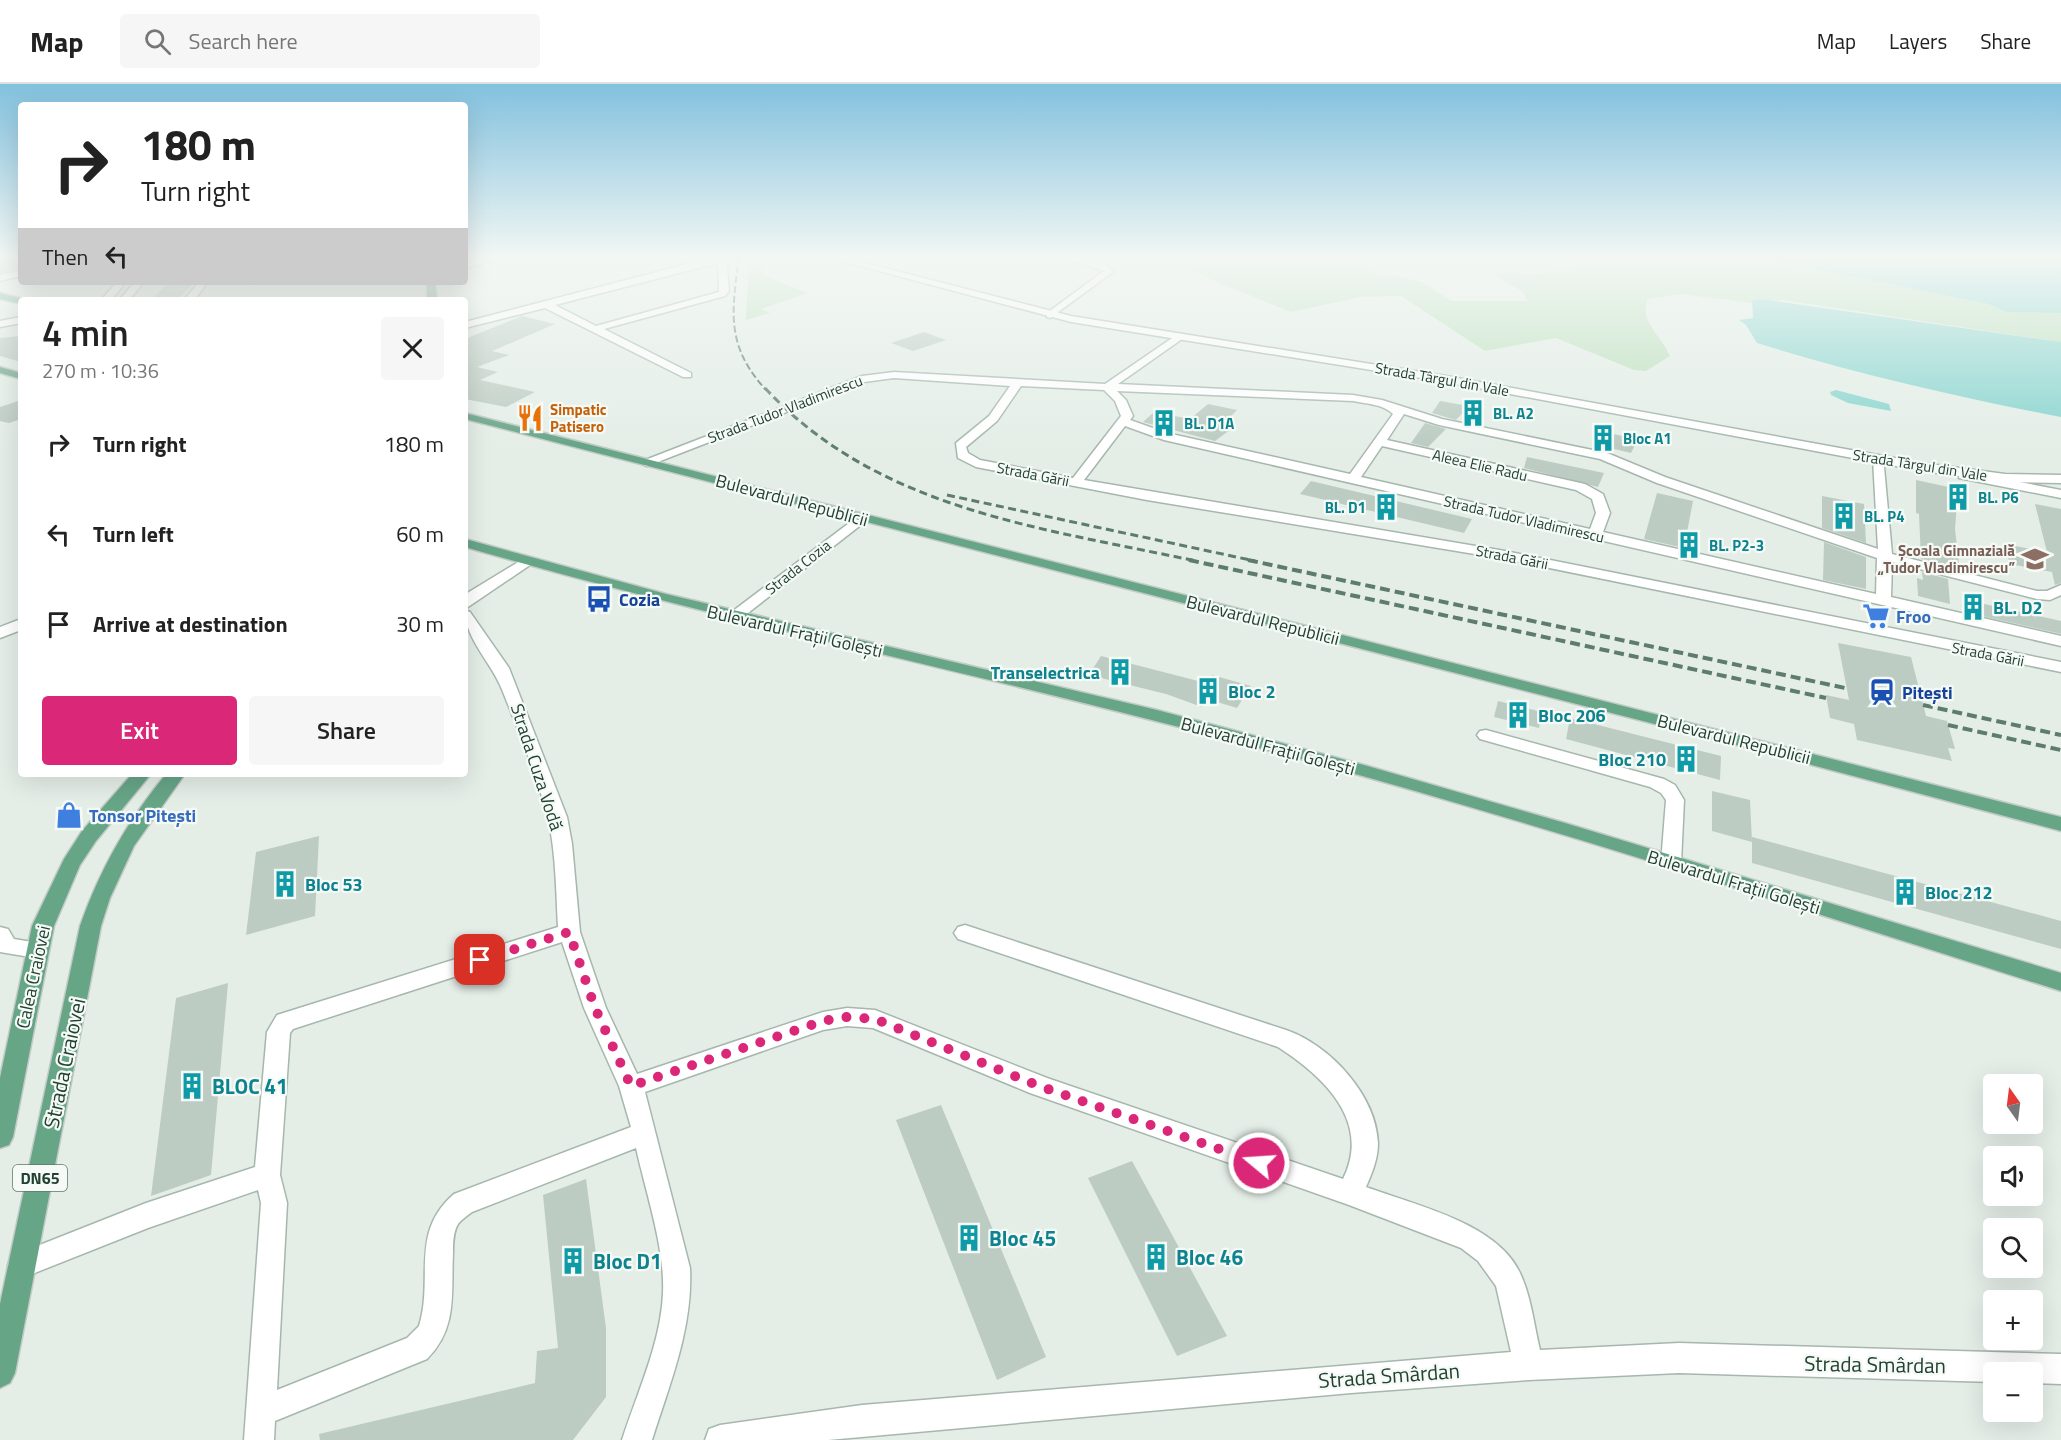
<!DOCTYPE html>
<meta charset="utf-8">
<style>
:root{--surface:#fff;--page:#f6f6f6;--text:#222;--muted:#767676;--line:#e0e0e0;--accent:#db2777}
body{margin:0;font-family:"Titillium Web",sans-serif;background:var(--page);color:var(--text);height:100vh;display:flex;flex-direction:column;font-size:22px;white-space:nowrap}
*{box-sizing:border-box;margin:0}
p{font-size:20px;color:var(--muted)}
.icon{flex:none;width:33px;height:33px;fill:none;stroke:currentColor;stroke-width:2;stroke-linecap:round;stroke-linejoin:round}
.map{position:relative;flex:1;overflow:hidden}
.panel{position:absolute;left:18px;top:213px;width:450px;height:480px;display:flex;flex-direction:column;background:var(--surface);border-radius:6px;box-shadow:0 6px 24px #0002}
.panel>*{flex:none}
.guide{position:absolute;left:18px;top:18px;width:450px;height:183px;border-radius:6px;box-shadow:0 6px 24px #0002;background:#fff;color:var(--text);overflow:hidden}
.needle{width:39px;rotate:346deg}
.controls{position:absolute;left:1983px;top:990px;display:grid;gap:12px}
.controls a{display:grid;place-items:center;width:60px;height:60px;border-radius:6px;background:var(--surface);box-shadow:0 6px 24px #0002;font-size:30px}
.pin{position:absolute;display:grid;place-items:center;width:51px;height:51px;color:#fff;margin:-26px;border-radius:12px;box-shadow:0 3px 9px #0006}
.me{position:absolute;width:66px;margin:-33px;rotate:288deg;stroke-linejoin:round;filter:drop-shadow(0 0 4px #0008)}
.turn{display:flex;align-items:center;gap:21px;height:126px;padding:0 24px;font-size:27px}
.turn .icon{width:78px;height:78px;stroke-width:2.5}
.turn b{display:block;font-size:42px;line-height:51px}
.then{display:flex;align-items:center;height:57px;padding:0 24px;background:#0003;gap:12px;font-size:22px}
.round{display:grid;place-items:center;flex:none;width:63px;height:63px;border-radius:6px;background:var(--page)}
.overview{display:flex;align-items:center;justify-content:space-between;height:102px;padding:0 24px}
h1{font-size:36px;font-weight:600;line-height:45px}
.action{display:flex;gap:12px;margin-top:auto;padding:12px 24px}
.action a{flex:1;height:69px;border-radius:6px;background:var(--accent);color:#fff;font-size:24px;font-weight:600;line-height:69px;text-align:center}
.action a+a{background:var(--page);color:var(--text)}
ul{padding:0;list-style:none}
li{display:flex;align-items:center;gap:18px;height:90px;padding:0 24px}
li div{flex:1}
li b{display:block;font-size:22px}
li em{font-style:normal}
header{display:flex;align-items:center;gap:36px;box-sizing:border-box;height:84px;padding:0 30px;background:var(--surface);border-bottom:2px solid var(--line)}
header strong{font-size:28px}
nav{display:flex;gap:33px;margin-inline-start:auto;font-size:21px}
.search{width:420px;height:54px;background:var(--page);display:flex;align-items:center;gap:15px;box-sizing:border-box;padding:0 21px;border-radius:6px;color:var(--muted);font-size:22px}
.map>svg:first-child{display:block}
</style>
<header>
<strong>Map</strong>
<div class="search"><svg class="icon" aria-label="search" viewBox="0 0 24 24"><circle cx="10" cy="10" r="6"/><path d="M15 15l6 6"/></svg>Search here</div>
<nav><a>Map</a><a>Layers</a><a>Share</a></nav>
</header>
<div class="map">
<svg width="2061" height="1356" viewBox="0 0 2061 1356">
<rect width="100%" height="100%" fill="#e4eee7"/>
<!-- green -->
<path fill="#bce0bd" d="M749,172H761L764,192L808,209L761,225L770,229L746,236Z
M1154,172H1356L1379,193L1399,192L1422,198L1452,217H1527L1523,208L1492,190L1510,187L1528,191L1570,185L1572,178L1564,172H1751L1988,220L2007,228L2061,229V258L1783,216L1752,219L1681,210L1648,215C1638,237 1662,252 1670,272L1646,287L1634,286L1556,254L1485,267L1401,212L1360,213L1291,228Z"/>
<!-- water -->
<path fill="#8ad5cf" d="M1751,172L2061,174V229L2007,228L1988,220Z
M1760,215L2061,258V333C1958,313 1857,290 1757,259L1746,241L1739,236L1753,234L1752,217Z
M1836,306L1889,320L1891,327L1848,319L1831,311L1830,308Z"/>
<!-- building -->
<path fill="#bcccc2" d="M11,172H21V184L0,189V175Z
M169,198H195L177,216H151Z
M522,232L555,240L492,267L509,271L477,283L498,288L480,296L535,308L506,323L465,315V255Z
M924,248L946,256L913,267L891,259Z
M21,252V278L0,272V254Z
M21,316V335L9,339L0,337V323Z
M1440,317L1469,322L1456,336L1432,329Z
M1208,320L1237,326L1228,335L1233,336L1226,345L1230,346L1215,357L1143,338L1154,328L1190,335Z
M1425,339L1446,345L1428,363L1411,359Z
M1613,350L1638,355L1631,369L1606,363Z
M1527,373L1604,389L1598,403L1524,384Z
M1916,396L1958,405L1955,445L1959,480L1946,478L1947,482L1921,475L1919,430L1916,429Z
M1311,397L1472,435L1464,449L1300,410Z
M1657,409L1693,417L1684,464L1644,455Z
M1822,412L1864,420L1866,459L1822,444Z
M2035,420L2061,425V499L2055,501L2052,488L2010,480L2004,460L2047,468Z
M1824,458L1866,473V505L1823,496Z
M1922,488L1948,495L1950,520L1918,512L1917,494L1923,496Z
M1980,519L2061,537V550L1978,531Z
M1838,559L1911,573L1926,632L1947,637L1955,665L1948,664L1952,677L1857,656L1854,640L1830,634L1826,611L1849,616Z
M1101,572L1206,599L1212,591L1251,602L1237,624L1207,615L1202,623L1166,610L1089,591Z
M1498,617L1542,628L1539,644L1494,633Z
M1570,634L1721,672L1720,696L1566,655Z
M1712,707L1750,716L1752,758L1712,747Z
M319,752L315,832L246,851L256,768Z
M1752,753L2061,837V865L1752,779Z
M228,899L211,1091L151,1112L176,914Z
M941,1021L1046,1273L997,1296L896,1036Z
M1132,1077L1227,1252L1177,1272L1088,1094Z
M586,1095L606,1244V1313L573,1356H320L319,1350L535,1299L537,1267L558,1264L543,1111Z"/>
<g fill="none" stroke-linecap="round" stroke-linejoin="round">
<defs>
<path id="minor" d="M718,172H726L729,207L725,212L604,245L691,289V293H683L545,224L465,244V238ZM718,179L719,208L596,242L555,221Z
M1060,172C1076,172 1103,174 1113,188L1050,234L1047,233V229L1104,187Z
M21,186V192L0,197V191Z
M117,198H126L111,216H101Z
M135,198H144L129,216H119Z
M199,198H208L194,216H184Z
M21,233V239L0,243V237Z
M1178,250L1183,253L1182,255L1118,300L1353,311L1382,316L1442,335L1607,369L1665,393L1878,465L1873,375L1883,372L1892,470L2037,507H2047L2061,501V511L2050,516L2037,515L1892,478L1891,513L2061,552V562L1164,356L1125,342L1084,396L1505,467L2061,578V588L1505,475L1147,416L976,383L958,374L956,359L989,332L1010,302L894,294L864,298L650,381L646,382L640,378L862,292L894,288L1105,300ZM1021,302L1104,306L1115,317L1121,332L1073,394L980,376L968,369L966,363L997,337ZM1117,307L1353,317C1367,320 1383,320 1393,330L1350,390L1167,349L1130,336L1133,332L1126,316ZM1404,330L1439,341L1600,375L1657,399L1877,474L1876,510L1603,448L1610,429L1603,410L1585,400L1387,356ZM1382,362L1576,406L1592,415L1596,429L1590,445L1361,393Z
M1963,387L2061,406V414L1959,394V388Z
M525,474L532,478L530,481L465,525V512L469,508Z
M465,526L470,528L509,584L567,733L572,760L580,848L606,924L637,990L823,928L847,924L875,926L1047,994L1343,1095C1372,1037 1323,992 1278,963L958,855L954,849L958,843L965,841L1286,946C1330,961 1376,1011 1378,1059C1378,1075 1372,1089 1366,1103C1415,1121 1497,1139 1520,1189C1531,1212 1534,1241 1540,1266L1679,1259L2061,1270V1300L2032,1299V1288H1994V1298L1679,1289L1529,1296L1351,1309L828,1356H705L709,1345L720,1341L862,1321L1511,1268L1496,1202L1478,1177L1461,1164L1349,1121L1030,1009L873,944L847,942L823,946L645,1008L690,1184C693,1244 670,1299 652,1356H622C637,1309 661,1259 663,1209C665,1164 646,1109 636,1064L472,1128C468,1131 461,1136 458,1140C453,1148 453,1160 453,1168C451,1209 458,1244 427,1275L275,1337L274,1356H244L261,1119L258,1106L148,1144L22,1194L12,1191L8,1181L12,1171L22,1168L146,1119L255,1083L267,948L277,931L558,843C556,807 556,769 548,734C537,691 519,648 503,608C493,580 465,556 465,526ZM562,858L584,924L619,1002L631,1043L454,1110C409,1149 434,1194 419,1242L407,1254L277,1306L287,1119L280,1091L290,949L293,945Z
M21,535V546L0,554V543Z
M1486,646L1664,695L1675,701L1684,716L1681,779L1678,784H1664L1661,779L1666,716L1661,709L1650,703L1480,655L1477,651L1480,647Z"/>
<path id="tertiary" d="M823,172H838L1071,232L1446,292L1922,379L2005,390L2061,391V399L2005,398L1922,387L1446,298L1071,238Z
M861,430L866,431V437L739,536H729L726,533L729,530Z
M0,843L8,845L14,855L44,860L47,866L44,872L36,874L0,868Z"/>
<path id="secondary" d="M497,172H515L465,184V178Z"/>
<path id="primary" d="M427,198H435L437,216H427Z
M0,209L24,215L25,216H21V220L0,215Z
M0,283L21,289V295L0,289Z
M465,329L2061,733V747L1725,658L465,335Z
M465,455L666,510L1157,626L1364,681L1565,739L2061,889V907C1791,822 1522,733 1248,661C988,591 724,538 465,463Z
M132,690H151L96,757L80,781L54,842L13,1053L9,1061L0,1064V994L32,842L64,775L82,747Z
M166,690H185L134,762L110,814L101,842L15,1289L10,1299L0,1304V1220L80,842C100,785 128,736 166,690Z"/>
</defs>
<!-- minor casing -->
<use href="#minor" stroke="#a6b7ad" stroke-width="3"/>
<!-- tertiary casing -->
<use href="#tertiary" stroke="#a6b7ad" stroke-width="3"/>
<!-- secondary casing -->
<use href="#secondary" stroke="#a5bdaf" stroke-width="3"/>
<!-- primary casing -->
<use href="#primary" stroke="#c1cac5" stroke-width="3"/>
<!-- minor -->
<use href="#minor" fill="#fff" fill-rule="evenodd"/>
<!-- tertiary -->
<use href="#tertiary" fill="#fff" fill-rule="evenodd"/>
<!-- secondary -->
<use href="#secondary" fill="#fff" fill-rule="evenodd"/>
<!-- primary -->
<use href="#primary" fill="#67a587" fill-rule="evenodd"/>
<!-- rail-far2 -->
<path stroke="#5d7c6c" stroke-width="2" stroke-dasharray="7 3" stroke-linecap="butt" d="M739,172C732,228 725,261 766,306"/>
<!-- rail-far1 -->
<path stroke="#5d7c6c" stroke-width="3" stroke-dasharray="8 4.5" stroke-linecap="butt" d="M765,304C878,426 1042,444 1196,477
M947,411L1255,477"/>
<!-- rail -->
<path stroke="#5d7c6c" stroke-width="4" stroke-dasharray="10 5" stroke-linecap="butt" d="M1189,476L1826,614
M1248,476L1845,604
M1923,621L2061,651
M1948,641L2061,666"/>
</g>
<!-- sky -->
<linearGradient id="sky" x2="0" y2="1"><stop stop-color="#82c1de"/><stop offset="0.48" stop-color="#f3f7f4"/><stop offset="1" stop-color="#f3f7f4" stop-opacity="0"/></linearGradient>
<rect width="2061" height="362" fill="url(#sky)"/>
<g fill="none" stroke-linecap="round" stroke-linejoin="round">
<!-- route -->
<path stroke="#db2777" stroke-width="10" stroke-dasharray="0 18" d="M480,876L569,848L595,924L631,1002L823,937L847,933L875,935L1039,1002L1259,1079"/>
</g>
<!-- icons -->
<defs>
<symbol id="building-bare" viewBox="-9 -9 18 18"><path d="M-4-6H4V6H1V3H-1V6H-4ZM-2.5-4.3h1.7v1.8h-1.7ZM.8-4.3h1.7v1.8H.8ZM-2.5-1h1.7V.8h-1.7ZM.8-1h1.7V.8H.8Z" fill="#0f9aa8" stroke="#f5faf6" stroke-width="2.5" paint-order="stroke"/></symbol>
<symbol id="restaurant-bare" viewBox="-9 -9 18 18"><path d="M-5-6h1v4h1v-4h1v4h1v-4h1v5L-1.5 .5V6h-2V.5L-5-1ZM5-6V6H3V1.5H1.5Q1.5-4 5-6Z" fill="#e8710a" stroke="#f5faf6" stroke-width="2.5" paint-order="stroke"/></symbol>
<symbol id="school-bare" viewBox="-9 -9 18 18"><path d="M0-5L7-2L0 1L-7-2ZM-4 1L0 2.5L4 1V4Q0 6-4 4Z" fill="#8d6e63" stroke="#f5faf6" stroke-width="2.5" paint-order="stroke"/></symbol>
<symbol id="bus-bare" viewBox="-9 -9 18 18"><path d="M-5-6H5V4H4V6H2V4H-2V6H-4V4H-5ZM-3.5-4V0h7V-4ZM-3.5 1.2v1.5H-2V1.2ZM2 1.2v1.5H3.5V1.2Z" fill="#1a4fb4" stroke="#f5faf6" stroke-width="2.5" paint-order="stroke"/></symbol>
<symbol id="supermarket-bare" viewBox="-9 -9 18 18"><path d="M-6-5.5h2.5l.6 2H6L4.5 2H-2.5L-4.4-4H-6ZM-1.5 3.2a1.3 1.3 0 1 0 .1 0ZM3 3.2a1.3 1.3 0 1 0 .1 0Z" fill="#3f7fe0" stroke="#f5faf6" stroke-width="2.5" paint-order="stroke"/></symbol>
<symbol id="station-bare" viewBox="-9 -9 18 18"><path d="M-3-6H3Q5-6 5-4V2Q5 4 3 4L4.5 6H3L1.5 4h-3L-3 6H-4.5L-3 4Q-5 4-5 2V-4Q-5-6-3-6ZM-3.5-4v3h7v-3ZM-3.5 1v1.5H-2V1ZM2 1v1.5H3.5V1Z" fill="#1a4fb4" stroke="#f5faf6" stroke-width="2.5" paint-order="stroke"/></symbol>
<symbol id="shop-bare" viewBox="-9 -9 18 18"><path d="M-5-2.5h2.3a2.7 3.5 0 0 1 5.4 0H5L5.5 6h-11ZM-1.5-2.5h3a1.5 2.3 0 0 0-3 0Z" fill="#3f7fe0" stroke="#f5faf6" stroke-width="2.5" paint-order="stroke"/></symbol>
</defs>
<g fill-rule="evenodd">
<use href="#building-bare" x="1454" y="310" width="38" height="38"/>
<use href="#restaurant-bare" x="511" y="315" width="38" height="38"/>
<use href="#building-bare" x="1145" y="320" width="38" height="38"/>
<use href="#building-bare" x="1584" y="335" width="38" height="38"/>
<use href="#building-bare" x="1939" y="394" width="38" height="38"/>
<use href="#building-bare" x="1367" y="404" width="38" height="38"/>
<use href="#building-bare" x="1825" y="413" width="38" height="38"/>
<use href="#building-bare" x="1670" y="442" width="38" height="38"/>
<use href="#school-bare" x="2016" y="456" width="38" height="38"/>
<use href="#bus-bare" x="580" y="496" width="38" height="38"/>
<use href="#building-bare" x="1954" y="504" width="38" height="38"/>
<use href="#supermarket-bare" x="1857" y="513" width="38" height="38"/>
<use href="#building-bare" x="1101" y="569" width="38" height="38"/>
<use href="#building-bare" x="1189" y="588" width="38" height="38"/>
<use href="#station-bare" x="1863" y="589" width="38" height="38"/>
<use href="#building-bare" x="1499" y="612" width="38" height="38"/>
<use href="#building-bare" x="1667" y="656" width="38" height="38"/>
<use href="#shop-bare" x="50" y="712" width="38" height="38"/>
<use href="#building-bare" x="266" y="781" width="38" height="38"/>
<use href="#building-bare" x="1886" y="789" width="38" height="38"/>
<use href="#building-bare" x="173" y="983" width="38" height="38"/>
<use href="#building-bare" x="950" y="1135" width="38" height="38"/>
<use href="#building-bare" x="1137" y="1154" width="38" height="38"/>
<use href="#building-bare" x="554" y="1158" width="38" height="38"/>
</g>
<g text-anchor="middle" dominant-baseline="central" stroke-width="4.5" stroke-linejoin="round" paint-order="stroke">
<!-- far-street labels -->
<g font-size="15" fill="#224131" stroke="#f5faf6">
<text transform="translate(1442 295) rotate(10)">Strada Târgul din Vale</text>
<text transform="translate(785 325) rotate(-21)">Strada Tudor Vladimirescu</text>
<text transform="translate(1480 381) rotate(13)">Aleea Elie Radu</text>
<text transform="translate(1920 381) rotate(9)">Strada Târgul din Vale</text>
<text transform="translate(1033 390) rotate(11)">Strada Gării</text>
<text transform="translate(1524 435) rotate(13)">Strada Tudor Vladimirescu</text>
<text transform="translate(1512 473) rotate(11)">Strada Gării</text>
<text transform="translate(798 483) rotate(-38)">Strada Cozia</text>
<text transform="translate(1988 570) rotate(11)">Strada Gării</text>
</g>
<!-- far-food labels -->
<g font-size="15" font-weight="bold" fill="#c56008" stroke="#f5faf6" text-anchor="start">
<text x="550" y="325">Simpatic<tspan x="550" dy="17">Patisero</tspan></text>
</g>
<!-- far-culture labels -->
<g font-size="15" font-weight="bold" fill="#0d838f" stroke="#f5faf6" text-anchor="start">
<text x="1493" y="329">BL. A2</text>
<text x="1184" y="339">BL. D1A</text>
<text x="1623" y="354">Bloc A1</text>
<text x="1978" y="413">BL. P6</text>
<text x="1366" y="423" text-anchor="end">BL. D1</text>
<text x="1864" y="432">BL. P4</text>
<text x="1709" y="461">BL. P2-3</text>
</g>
<!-- far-education labels -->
<g font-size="15" font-weight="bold" fill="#785e54" stroke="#f5faf6" text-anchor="end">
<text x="2015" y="466">Școala Gimnazială<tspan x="2015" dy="17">„Tudor Vladimirescu”</tspan></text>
</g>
<!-- shield labels -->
<rect fill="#f5faf6" stroke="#61786c" stroke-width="1.5" x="13" y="1081" width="54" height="26" rx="4.5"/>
<g font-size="16" font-weight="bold" fill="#224131">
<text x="40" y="1094">DN65</text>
</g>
<!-- street labels -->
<g font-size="18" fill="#224131" stroke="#f5faf6">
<text transform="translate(792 416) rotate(15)">Bulevardul Republicii</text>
<text transform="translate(1263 536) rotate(14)">Bulevardul Republicii</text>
<text transform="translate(795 547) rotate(13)">Bulevardul Frații Golești</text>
<text transform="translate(1734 655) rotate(14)">Bulevardul Republicii</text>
<text transform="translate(1268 662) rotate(15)">Bulevardul Frații Golești</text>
<text transform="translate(537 683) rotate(72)">Strada Cuza Vodă</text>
<text transform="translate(1734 798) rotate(17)">Bulevardul Frații Golești</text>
<text transform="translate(33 893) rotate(-78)">Calea Craiovei</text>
</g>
<!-- transit labels -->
<g font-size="18" font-weight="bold" fill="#164399" stroke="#f5faf6" text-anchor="start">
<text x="619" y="515">Cozia</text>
<text x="1902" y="608">Pitești</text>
</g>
<!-- culture labels -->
<g font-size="18" font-weight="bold" fill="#0d838f" stroke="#f5faf6" text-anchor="start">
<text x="1993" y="523">BL. D2</text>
<text x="1100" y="588" text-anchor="end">Transelectrica</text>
<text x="1228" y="607">Bloc 2</text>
<text x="1538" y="631">Bloc 206</text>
<text x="1666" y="675" text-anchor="end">Bloc 210</text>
<text x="305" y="800">Bloc 53</text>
<text x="1925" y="808">Bloc 212</text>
</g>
<!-- shop labels -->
<g font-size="18" font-weight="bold" fill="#366cbe" stroke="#f5faf6" text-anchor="start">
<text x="1896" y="532">Froo</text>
<text x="89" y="731">Tonsor Pitești</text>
</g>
<!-- near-street labels -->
<g font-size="21" fill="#224131" stroke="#f5faf6">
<text transform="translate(64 979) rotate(-78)">Strada Craiovei</text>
<text transform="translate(1875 1280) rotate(1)">Strada Smârdan</text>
<text transform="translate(1389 1291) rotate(-4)">Strada Smârdan</text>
</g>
<!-- near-culture labels -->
<g font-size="21" font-weight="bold" fill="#0d838f" stroke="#f5faf6" text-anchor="start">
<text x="212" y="1002">BLOC 41</text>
<text x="989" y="1154">Bloc 45</text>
<text x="1176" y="1173">Bloc 46</text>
<text x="593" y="1177">Bloc D1</text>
</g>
</g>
</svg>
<div class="controls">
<a><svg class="needle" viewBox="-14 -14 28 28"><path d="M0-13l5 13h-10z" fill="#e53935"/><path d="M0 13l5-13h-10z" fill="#767676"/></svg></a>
<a><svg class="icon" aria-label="sound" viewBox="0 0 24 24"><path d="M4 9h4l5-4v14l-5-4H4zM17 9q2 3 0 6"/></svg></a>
<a><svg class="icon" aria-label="search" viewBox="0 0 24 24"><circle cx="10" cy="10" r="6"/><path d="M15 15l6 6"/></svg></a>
<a>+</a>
<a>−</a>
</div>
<div class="pin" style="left:480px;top:876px;background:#d93025"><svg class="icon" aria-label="arrive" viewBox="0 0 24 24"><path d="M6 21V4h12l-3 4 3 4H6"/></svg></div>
<svg class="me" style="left:1259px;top:1079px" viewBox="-20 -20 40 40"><circle r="17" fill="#db2777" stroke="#fff" stroke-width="3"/><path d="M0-11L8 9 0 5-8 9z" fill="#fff"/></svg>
<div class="guide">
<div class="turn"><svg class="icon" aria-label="right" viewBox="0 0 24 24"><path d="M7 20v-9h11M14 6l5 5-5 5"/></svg><div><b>180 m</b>Turn right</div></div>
<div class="then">Then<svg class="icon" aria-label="left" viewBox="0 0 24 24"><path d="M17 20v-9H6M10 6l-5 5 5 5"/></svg></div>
</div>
<section class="panel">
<div class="overview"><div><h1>4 min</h1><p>270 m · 10:36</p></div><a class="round"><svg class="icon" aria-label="close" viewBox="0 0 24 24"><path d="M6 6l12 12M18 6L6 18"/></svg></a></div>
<ul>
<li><svg class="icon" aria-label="right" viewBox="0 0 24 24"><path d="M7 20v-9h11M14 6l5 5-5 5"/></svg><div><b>Turn right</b></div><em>180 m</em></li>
<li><svg class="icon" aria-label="left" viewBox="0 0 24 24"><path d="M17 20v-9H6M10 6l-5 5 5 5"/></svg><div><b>Turn left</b></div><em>60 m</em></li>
<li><svg class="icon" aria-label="arrive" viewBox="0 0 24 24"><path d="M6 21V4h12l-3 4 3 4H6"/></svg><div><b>Arrive at destination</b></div><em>30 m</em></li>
</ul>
<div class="action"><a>Exit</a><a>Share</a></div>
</section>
</div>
